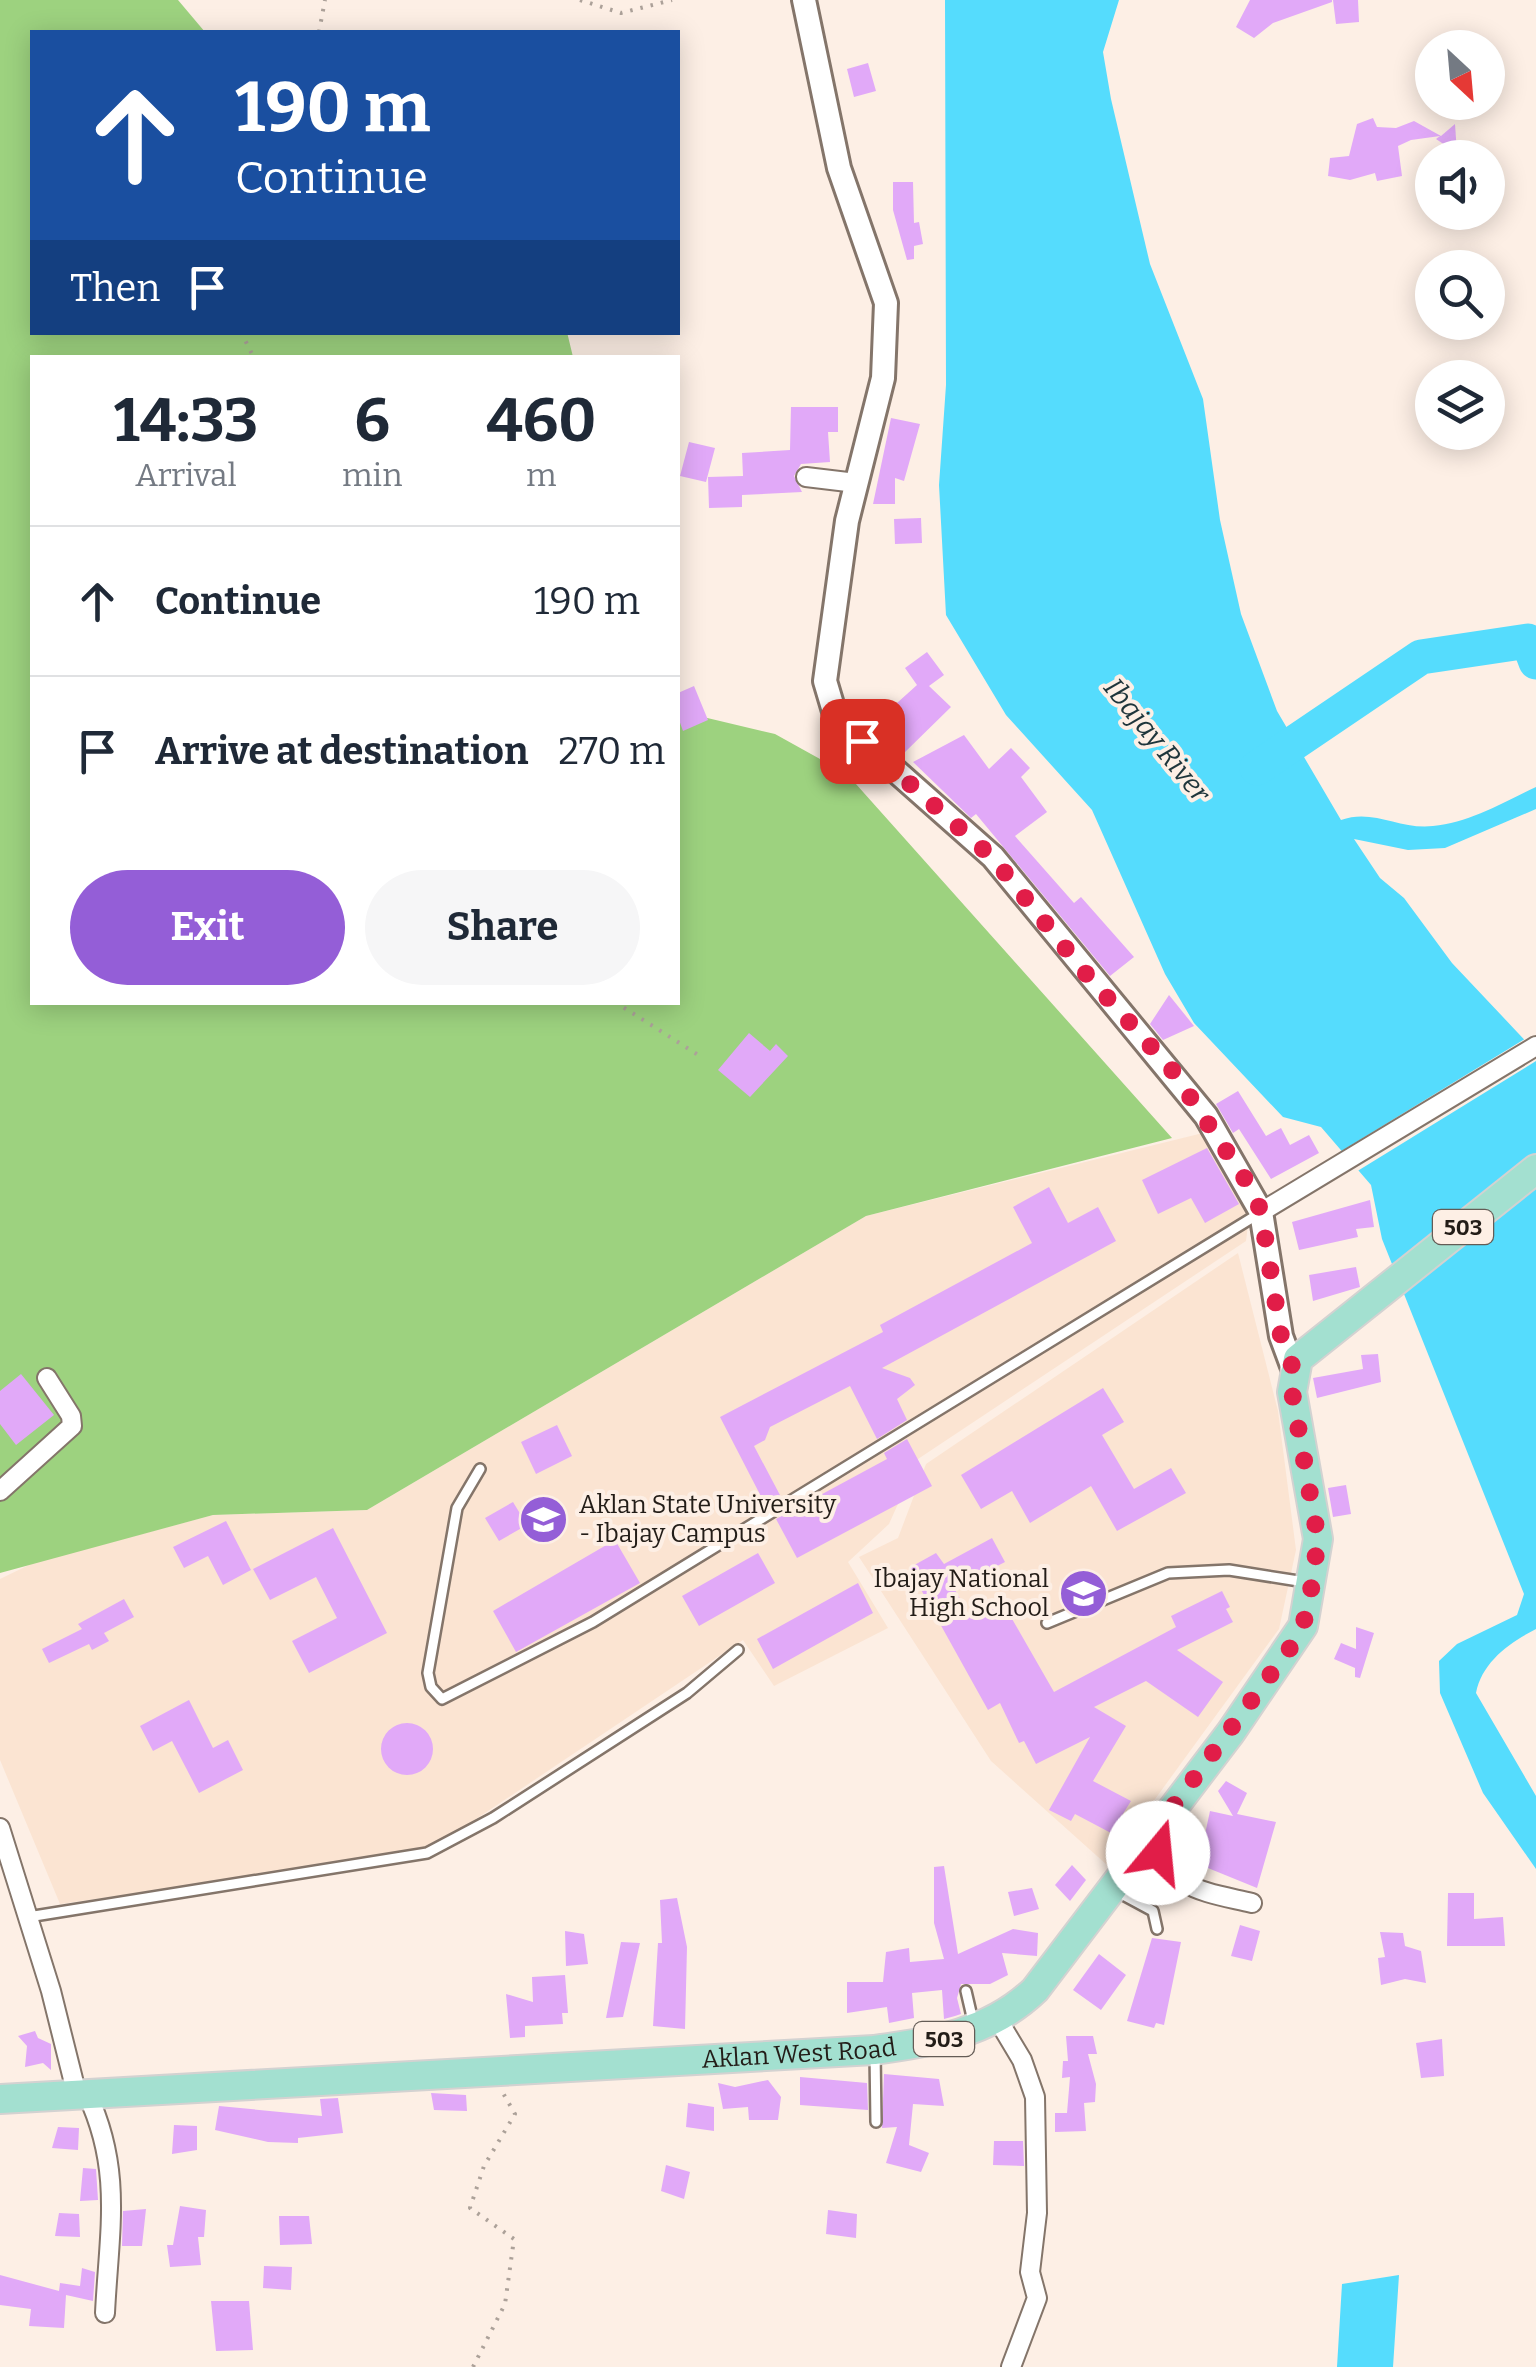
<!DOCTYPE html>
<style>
:root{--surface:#fff;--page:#f6f6f7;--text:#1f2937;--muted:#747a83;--line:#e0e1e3;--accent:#945ed7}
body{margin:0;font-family:Bitter,serif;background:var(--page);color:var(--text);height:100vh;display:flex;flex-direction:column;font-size:38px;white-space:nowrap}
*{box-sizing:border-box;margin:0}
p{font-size:32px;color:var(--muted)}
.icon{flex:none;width:55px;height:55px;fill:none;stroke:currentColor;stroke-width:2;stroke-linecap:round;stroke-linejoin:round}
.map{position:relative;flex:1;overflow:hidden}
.drawer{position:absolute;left:30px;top:355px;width:650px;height:650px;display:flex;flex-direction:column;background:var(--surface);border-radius:0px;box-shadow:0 5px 25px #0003}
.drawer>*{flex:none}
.top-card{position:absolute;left:30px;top:30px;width:650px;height:305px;border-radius:0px;box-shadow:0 5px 25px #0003;background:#1a4fa0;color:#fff;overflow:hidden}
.needle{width:65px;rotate:154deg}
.tools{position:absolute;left:1415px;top:30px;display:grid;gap:20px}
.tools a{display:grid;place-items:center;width:90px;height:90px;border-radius:50%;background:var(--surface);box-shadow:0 5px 25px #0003;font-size:50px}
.pin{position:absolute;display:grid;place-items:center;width:85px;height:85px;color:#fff;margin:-42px;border-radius:20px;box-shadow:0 5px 15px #0006}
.me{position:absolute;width:110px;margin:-55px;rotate:17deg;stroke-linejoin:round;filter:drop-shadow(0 0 8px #0008)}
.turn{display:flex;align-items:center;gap:35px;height:210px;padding:0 40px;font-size:45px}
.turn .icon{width:130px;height:130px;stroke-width:2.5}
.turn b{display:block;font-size:70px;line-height:85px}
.then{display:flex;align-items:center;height:95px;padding:0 40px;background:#0003;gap:20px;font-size:38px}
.eta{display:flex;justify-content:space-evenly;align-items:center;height:170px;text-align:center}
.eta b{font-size:60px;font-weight:700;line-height:70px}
.primary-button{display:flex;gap:20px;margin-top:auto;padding:20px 40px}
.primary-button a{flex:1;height:115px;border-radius:60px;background:var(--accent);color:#fff;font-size:40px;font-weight:700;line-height:115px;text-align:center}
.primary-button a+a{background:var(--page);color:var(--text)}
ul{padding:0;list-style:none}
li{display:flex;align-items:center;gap:30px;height:150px;padding:0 40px;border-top:2px solid var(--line)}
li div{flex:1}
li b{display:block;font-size:38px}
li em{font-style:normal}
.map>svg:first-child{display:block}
</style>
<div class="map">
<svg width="1536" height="2367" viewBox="0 0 1536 2367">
<rect width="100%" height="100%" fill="#fdefe5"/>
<!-- built -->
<path fill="#fbe4d2" d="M1207,1132L1250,1209L1246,1241L918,1459L889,1524L848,1562L888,1628L774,1686L743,1640L427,1852L60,1904L0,1760V1579L33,1563L213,1515L367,1510L866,1216Z
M1238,1253L1278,1411L1296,1550L1279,1629L1107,1865L991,1761L859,1557L898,1538L926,1464Z"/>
<!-- forest -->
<path fill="#9dd27f" d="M0,0H178L205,32H32V332H567L573,357L32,358V1002H678V711L775,734L847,774L1172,1138L866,1216L367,1510L213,1515L0,1573Z"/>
<!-- water -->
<path fill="#55dcfd" d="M945,0H1119L1103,52L1111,99L1150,264L1203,399L1220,520L1241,614L1277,711L1341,820C1373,808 1400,830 1433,826C1469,823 1504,802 1536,787V809L1445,848L1408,850L1354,839L1380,878L1404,898L1452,963L1536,1052V1629C1509,1643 1482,1662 1476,1693L1536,1796V1869L1483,1793L1440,1693L1439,1661L1457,1644L1517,1615L1524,1594L1382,1239L1371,1185L1321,1127L1283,1117L1194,1023L1165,974L1092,810L1006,715L946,615L939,485L946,385Z
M1399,2275L1393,2367H1337L1342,2284Z"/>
<!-- pier -->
<path fill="#fdefe5" d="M1528,1037L1536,1045V1061L1351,1175L1335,1155Z"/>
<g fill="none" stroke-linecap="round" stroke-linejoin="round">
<!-- river -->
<path stroke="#55dcfd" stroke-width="35" d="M1257,768L1421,657L1528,641L1536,662"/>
</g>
<!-- building -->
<path fill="#e1a9f8" d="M1250,0H1332V2L1273,23L1254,38L1236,27Z
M1333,0H1358L1359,22L1336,24Z
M868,63L876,91L854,97L847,69Z
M1373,118L1377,127L1396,128L1414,121L1441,136L1455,124L1457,153L1436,139L1440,136L1411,140L1398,146L1402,176L1377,181L1375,173L1350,180L1328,176L1330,158L1349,156L1357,124Z
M893,182H913L914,223L919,222L923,244L914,246V259L907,260L893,210Z
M791,407H838V432H828L830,462L801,464L794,476L802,492L742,495V507L709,508L708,477L743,476L742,453L790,450Z
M891,418L920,424L904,481L895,478V504H873Z
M689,442L715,448L706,482L680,476Z
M921,518L922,543L895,544L894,519Z
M927,652L944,675L929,686L951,707L902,755L889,742L901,729L887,712L917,685L905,668Z
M694,686L708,720L683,731L678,717V693Z
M964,735L989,769L1011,748L1030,768L1021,777L1047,812L1015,836L1074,903L1081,897L1134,957L1110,976L976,814L971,818L913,762Z
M1169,995L1194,1026L1163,1040L1150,1024Z
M749,1033L770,1051L776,1044L788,1056L750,1097L718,1070Z
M1238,1091L1266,1136L1281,1128L1290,1145L1309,1135L1319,1153L1271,1179L1239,1129L1233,1133L1216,1104Z
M1207,1148L1239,1204L1205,1223L1191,1198L1158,1214L1142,1180Z
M1049,1187L1068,1223L1098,1207L1116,1241L882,1368L910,1378L915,1385L897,1399L907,1420L877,1439L850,1386L770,1427L765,1440L754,1446L781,1497L766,1506L720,1417L883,1332L880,1325L1032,1243L1013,1207Z
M1370,1200L1374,1227L1356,1229L1358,1237L1299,1250L1292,1222Z
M1356,1267L1360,1287L1313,1301L1309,1275Z
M1378,1354L1381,1382L1317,1398L1313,1378L1363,1369L1361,1355Z
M21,1374L54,1415L16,1445L0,1424V1391Z
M1103,1388L1124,1422L1102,1435L1134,1489L1171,1468L1186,1493L1117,1531L1091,1486L1030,1523L1012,1491L981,1509L961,1475Z
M557,1425L572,1456L536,1474L521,1442Z
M907,1439L932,1486L797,1558L776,1519L887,1459L884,1453Z
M1346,1485L1351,1514L1333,1517L1328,1488Z
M513,1502L527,1525L499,1541L485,1518Z
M226,1521L251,1570L223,1585L208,1556L184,1568L173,1547Z
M333,1528L387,1633L309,1673L292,1641L337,1618L316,1577L270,1600L253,1569Z
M992,1538L1005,1562L954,1588L969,1615L1000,1598L1054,1692L1176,1627L1171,1616L1222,1591L1230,1607L1226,1609L1233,1622L1177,1650L1223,1682L1198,1717L1146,1681L1094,1707L1126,1726L1093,1781L1131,1801L1111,1833L1075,1814L1071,1821L1049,1810L1090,1737L1036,1764L1024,1741L1019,1743L1000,1703L988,1710L909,1568L936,1553L944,1564Z
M615,1540L640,1583L516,1652L493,1611Z
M758,1553L775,1583L699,1626L682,1596Z
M858,1583L873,1613L773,1669L757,1639Z
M124,1599L134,1617L104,1633L109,1641L92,1650L89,1644L49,1663L42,1649L82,1629L78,1624Z
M1356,1627L1374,1633L1360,1678L1355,1677V1668L1334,1659L1341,1643L1356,1649Z
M189,1700L213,1748L228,1740L243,1770L199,1793L172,1741L153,1751L140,1726Z
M381 1749a26 26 0 1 1 52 0a26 26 0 1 1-52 0Z
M1226,1781L1247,1793L1237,1814L1276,1822L1257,1888L1176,1855L1181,1840L1202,1848L1210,1811L1233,1816L1218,1791Z
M1072,1865L1086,1880L1070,1901L1055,1885Z
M944,1866L958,1954L1013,1929L1038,1933L1037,1956L1002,1953L1008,1975L990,1984H961L957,1998L961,2014L955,2016L944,2019L942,1990L912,1993L914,2018L889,2023L887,2007L847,2013V1982H883L886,1952L909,1948L910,1962L944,1959L934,1923V1867Z
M1032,1888L1039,1909L1014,1916L1008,1892Z
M1448,1893H1474V1919L1503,1917L1505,1946H1447Z
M677,1898L687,1947L685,2029L653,2026L658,1943H662L660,1900Z
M1240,1925L1260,1931L1252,1961L1231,1956Z
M565,1931L584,1934L588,1964L566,1966Z
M1380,1932L1403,1933L1405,1946L1421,1951L1426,1983L1405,1979L1381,1985L1378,1958L1385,1957Z
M1152,1938L1181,1942L1164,2025L1156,2023L1154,2028L1127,2021Z
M621,1942L640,1943L623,2017L606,2018Z
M1099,1954L1126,1975L1101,2010L1073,1990Z
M565,1975L568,2013H562L563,2024L525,2026V2037L510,2038L506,1994L533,2002L532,1977Z
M35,2031L38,2038L51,2044V2070L43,2063L25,2067L27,2046L18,2036Z
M1066,2036H1093L1097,2054H1088L1096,2084L1095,2102L1084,2103L1086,2131L1055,2132V2113H1067L1070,2077L1062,2078L1063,2061H1068Z
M1442,2039L1444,2076L1421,2078L1416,2043Z
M884,2074L939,2079L944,2106L913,2104L909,2145L929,2153L921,2172L886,2163L897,2127L882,2128Z
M800,2077L867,2083L868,2110L800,2105Z
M768,2080L781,2097L778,2120H749L748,2107L723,2109L718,2083L735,2087Z
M431,2093L466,2095L467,2111L434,2110Z
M338,2098L343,2133L298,2138V2143L268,2142L215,2130L219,2106L322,2116L320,2099Z
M688,2103L714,2107V2131L686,2127Z
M174,2125L197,2126V2150L172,2154Z
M58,2127L79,2128L78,2150L52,2148Z
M994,2141H1023L1024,2166L993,2165Z
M666,2165L690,2172L684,2199L661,2191Z
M83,2168L96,2169L98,2200L80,2201Z
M180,2206L206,2210L204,2237H198L201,2265L170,2267L167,2245H173Z
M146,2209L142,2246H122L123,2211Z
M828,2210L857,2214L856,2238L826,2234Z
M59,2213L79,2214L80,2237L55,2236Z
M279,2216H309L312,2244L280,2245Z
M264,2266L292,2267L291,2290L263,2288Z
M82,2268L95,2272L93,2301L66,2295L64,2328L29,2326L31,2309L0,2305V2275L59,2291L60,2283L80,2286Z
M211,2301H249L253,2350L216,2351Z"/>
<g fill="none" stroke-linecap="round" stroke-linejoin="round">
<defs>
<path id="lane" d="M480,1469L457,1508L428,1673L431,1687L442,1699L593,1622L1260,1213
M1047,1623L1168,1573L1229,1570L1305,1582
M1114,1890L1153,1911L1157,1929
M28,1917L427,1853L493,1818L687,1693L738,1650
M966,1991L973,2021
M875,2052L876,2122"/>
<path id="street" d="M806,477L856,483
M1261,1212L1536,1046
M0,1491L72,1426L71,1416L47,1378
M0,1828L51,1991L77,2095
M1153,1834C1168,1890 1201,1891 1252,1903
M998,2020L1022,2060L1035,2097L1037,2213L1030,2272L1037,2298L1011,2367
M87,2094C123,2170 109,2231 105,2313"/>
<path id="secondary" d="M804,0L839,168L886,303L883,378L847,521L825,681L836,718L993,857L1206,1116L1261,1212L1281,1336L1294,1371"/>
<g id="primary">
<path id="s1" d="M0,2099L874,2050C934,2042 990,2033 1035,1990L1231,1732L1303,1626L1318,1539L1292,1392L1298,1359L1536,1169"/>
</g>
</defs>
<!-- lane casing -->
<use href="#lane" stroke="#84756a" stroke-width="14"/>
<!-- street casing -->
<use href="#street" stroke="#84756a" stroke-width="22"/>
<!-- secondary casing -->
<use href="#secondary" stroke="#84756a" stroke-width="28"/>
<!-- primary casing -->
<use href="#primary" stroke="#d3d2d1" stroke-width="32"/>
<!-- path -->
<path stroke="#aca199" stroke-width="4" stroke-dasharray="2.5 8" stroke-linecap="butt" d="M580,0L621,13L672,0
M319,32L325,0
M241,332L254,358
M615,1002L703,1058
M473,2367L505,2304L514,2239L470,2208L484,2166L515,2114L503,2093"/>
<!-- lane -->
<use href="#lane" stroke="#fff" stroke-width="9"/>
<!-- street -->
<use href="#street" stroke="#fff" stroke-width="18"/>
<!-- secondary -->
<use href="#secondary" stroke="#fff" stroke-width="22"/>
<!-- primary -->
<use href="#primary" stroke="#a3e0d0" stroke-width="28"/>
</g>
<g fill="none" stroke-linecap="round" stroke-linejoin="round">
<!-- route -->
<path stroke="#e11d48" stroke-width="18" stroke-dasharray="0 32.4" d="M862,741L993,858L1087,975L1172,1070L1253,1191L1261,1212L1281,1336L1294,1371L1292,1392L1318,1539L1308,1612L1293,1644L1153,1834L1158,1853"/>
</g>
<!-- icons -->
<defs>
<symbol id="school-disc" viewBox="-11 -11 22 22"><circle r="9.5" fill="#945ed7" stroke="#fdefe5"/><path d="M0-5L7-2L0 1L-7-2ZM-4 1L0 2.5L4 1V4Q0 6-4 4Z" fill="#fff"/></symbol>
</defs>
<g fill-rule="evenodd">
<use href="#school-disc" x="516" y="1492" width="55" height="55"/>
<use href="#school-disc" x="1056" y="1566" width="55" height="55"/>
</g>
<g text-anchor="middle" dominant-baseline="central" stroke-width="8" stroke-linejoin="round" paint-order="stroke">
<!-- shield labels -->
<g fill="#fdefe5" stroke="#645c56" stroke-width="2.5">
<rect x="1433" y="1210" width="60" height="34" rx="8"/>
<rect x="914" y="2022" width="60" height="34" rx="8"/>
</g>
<g font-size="22" font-weight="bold" fill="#231d18">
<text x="1463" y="1227">503</text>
<text x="944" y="2039">503</text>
</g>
<!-- poi labels -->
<g font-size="25" fill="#231d18" stroke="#fdefe5" text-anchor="start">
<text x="579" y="1505">Aklan State University<tspan x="579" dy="29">- Ibajay Campus</tspan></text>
<text x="1049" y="1579" text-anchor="end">Ibajay National<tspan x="1049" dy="29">High School</tspan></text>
</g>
<!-- street labels -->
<g font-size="25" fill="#231d18" stroke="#fdefe5">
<text stroke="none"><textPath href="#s1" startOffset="800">Aklan West Road</textPath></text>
</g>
<!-- water labels -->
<g font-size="28" font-style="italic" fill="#1e353b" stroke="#fdefe5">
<text transform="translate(1157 740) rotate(51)">Ibajay River</text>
</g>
</g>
</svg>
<div class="tools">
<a><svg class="needle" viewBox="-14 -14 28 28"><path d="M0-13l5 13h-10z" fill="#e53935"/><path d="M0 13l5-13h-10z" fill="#747a83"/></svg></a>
<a><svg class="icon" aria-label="sound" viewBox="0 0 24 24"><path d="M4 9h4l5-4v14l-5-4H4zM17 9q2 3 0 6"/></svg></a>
<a><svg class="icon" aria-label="search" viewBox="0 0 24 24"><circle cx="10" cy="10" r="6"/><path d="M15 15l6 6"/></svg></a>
<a><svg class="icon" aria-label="layers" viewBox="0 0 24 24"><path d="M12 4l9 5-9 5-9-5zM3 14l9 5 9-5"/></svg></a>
</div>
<div class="pin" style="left:862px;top:741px;background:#d93025"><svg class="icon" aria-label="arrive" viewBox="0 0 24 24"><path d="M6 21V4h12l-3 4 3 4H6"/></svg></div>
<svg class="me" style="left:1158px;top:1853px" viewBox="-20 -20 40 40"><circle r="19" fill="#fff"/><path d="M0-13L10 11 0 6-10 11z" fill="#e11d48"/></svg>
<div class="top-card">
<div class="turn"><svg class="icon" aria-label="ahead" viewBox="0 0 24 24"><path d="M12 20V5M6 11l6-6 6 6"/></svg><div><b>190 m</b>Continue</div></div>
<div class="then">Then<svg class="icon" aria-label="arrive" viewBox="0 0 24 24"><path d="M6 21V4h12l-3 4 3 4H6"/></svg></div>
</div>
<section class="drawer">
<div class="eta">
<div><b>14:33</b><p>Arrival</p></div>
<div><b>6</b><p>min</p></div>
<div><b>460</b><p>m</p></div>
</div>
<ul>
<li><svg class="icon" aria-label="ahead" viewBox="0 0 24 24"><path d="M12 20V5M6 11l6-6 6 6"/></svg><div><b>Continue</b></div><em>190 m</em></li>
<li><svg class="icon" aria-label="arrive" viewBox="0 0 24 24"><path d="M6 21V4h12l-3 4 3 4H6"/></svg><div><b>Arrive at destination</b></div><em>270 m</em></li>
</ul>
<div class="primary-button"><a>Exit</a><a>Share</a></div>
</section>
</div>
